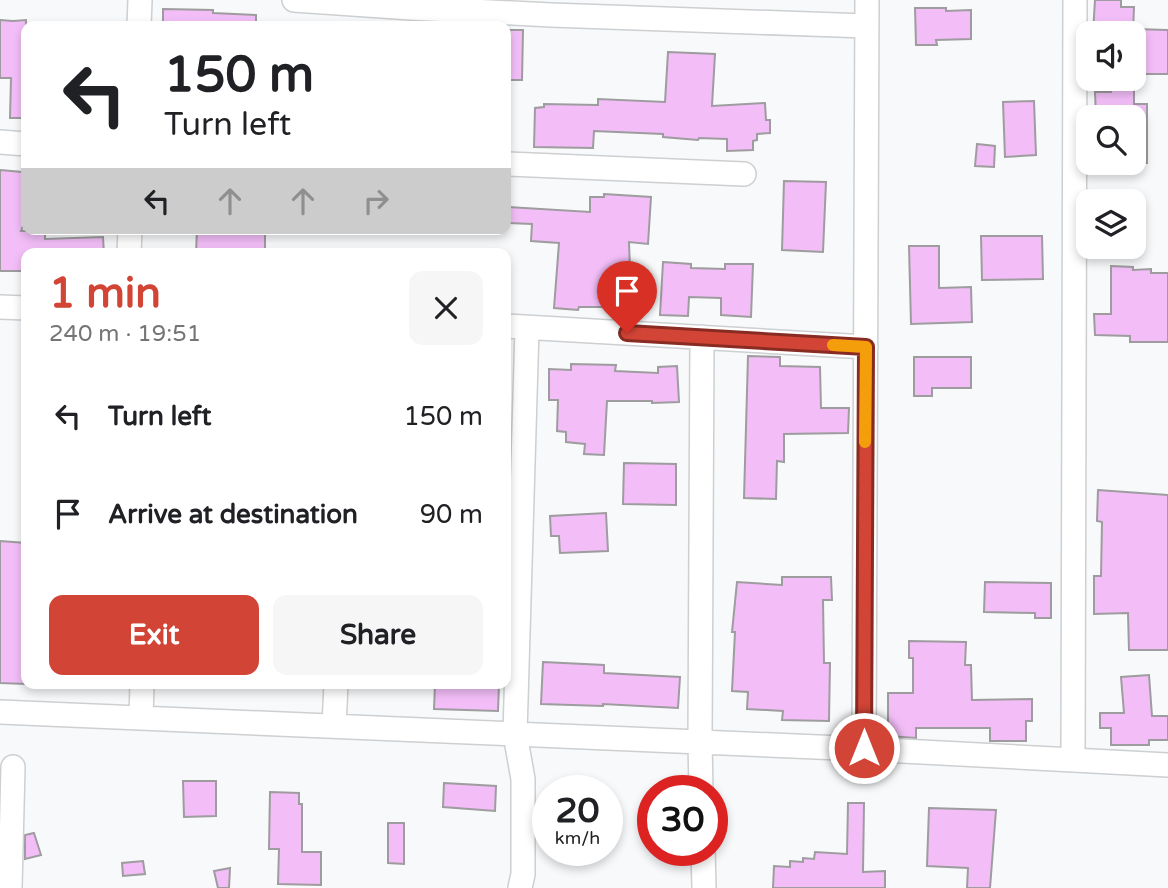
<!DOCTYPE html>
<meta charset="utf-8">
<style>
:root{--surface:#fff;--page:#f6f6f6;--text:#202124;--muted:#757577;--accent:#d24436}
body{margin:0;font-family:"Varela Round",sans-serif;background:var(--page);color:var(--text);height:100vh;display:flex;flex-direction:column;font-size:26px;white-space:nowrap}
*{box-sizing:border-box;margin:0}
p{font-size:23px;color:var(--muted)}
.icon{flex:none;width:38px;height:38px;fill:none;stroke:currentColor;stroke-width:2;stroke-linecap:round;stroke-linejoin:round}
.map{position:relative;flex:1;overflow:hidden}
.side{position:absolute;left:21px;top:248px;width:490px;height:441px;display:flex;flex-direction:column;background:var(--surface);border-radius:14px;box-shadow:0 4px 10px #0003}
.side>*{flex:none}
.hud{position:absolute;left:21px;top:21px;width:490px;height:214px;border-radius:14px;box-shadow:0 4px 10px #0003;background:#fff;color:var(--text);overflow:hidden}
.tools{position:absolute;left:1076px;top:21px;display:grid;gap:14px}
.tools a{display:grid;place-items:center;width:70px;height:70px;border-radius:14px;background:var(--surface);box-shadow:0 4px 10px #0003;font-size:35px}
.speed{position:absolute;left:532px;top:775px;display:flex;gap:14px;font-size:35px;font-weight:700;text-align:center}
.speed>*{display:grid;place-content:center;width:91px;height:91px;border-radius:50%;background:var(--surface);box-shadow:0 4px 10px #0003;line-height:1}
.speed small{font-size:18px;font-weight:400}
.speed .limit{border:10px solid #d22;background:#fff;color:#111}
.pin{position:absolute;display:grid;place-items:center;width:60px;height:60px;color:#fff;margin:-72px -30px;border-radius:50% 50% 50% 0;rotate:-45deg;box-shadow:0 0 7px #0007}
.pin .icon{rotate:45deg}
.me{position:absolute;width:77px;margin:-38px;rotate:0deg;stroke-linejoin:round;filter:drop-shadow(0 0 5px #0008)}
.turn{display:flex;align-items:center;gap:24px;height:147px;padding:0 28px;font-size:32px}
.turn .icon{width:91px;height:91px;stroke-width:2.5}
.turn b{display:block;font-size:49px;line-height:60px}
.lanes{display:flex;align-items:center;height:66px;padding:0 28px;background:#0003;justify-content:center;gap:35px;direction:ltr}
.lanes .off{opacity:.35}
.round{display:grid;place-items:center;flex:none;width:74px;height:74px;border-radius:14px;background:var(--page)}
.head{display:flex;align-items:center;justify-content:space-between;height:119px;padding:0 28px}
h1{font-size:42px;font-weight:800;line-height:52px;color:var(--accent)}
.button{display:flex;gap:14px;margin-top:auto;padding:14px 28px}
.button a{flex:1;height:80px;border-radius:14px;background:var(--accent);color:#fff;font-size:28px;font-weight:800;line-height:80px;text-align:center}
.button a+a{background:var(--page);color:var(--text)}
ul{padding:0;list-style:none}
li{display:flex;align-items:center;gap:21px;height:98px;padding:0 28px}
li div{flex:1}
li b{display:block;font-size:26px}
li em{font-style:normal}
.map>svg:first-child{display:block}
</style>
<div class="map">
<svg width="1168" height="888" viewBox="0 0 1168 888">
<rect width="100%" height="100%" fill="#f7f9fb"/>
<!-- building -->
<path fill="#f3bef8" stroke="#9e9c9e" stroke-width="2" d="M1095,0H1121V7H1134L1133,33H1093Z
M915,8H946V11L971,10V39L936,40L937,45H916Z
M163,9L213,10V13L256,15V26H163Z
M0,20L13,21L26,20V118H10L11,78H0Z
M1134,29L1168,30V74H1134Z
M506,30H523L522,80H506Z
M668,52L715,54L712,106L765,103L766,120H770V133L757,134V140L753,141V150L727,151V139L699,138L698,140L663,137V134L594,131L593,148L534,147L535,108L544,107V104L598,105V99L665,102Z
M1111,88H1134V104H1147V163H1134V117H1096L1095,92H1111Z
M1034,101L1036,155L1005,157L1003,102Z
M977,144L995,146L994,167L975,166Z
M0,170L22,172V174H26V219L21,231H45V239L103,237L104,254H26V271H0Z
M784,181L826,182L823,252L782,250Z
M604,194L651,197L648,244L629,242L630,270H636V301H624V307H579L578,310L554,308L559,243L531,241L532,224L506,223V207L590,212V197H604Z
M197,229H265V254H196Z
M981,236H1042L1043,279L982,280Z
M909,246H939V288L971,287L972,322L911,324Z
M663,262L691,264V268L725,269V264H753L751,317L721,315V298L689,297L688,316L660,315Z
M1111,266L1133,267V270L1151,269V273H1168V342H1130V336L1095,335L1094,314H1111Z
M748,356L780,357V366L820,367L821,408H849L848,433L784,434V462L777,461L776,499L744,498Z
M914,357H971V388H932V396H914Z
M571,364L616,365L615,371L658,373V367L677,366L679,402L652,403V401H607L604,455L584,454L585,444L566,442V432L557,431L558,400H549V369L571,370Z
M624,463L676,464V505L623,504Z
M1098,490L1168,495V650H1129L1128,613L1094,614V576H1101L1102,522L1097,521Z
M606,513L608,551L560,553L559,536H551L550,516Z
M0,541L26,543V684L0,683Z
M782,577H831L832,600H823L824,663H830L829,721L782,720L783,711L747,709L748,692L732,691L735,632H732L737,582L782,585Z
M985,582L1051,583V618H1035V613L984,612Z
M909,641L966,642L965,665H971L972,700L1032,699V721H1026V741H990V728H916V738L888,736V693H913V658H909Z
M543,662L604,665V673L680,677L678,708L603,704V706L541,704Z
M1149,675L1152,716H1168V740H1149V745H1111V728H1100V713H1124L1121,677Z
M435,684H499L498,711L434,709Z
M183,781H216V816L184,817Z
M444,783L496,786L495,811L443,807Z
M270,792L299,793V804H302V852H321V885L278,884L279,849H269Z
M848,803H864L863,872L885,871V888H773L774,866L790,867V861L803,862V858L814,859L815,852L847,854Z
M929,808L996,810L990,888H967L968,868L927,866Z
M388,823H404V864L388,863Z
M34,833L41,855L25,859V835Z
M143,861L145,874L123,876L122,863Z
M230,868L229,888H218L214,871Z"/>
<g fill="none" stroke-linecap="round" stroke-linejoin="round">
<defs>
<path id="minor" d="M294,0L411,8V0
M411,8L551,15L866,26
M139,26L140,0
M0,142L26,144
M506,164L744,174
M129,254L130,229
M0,307L26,308
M506,326L866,347
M0,712L864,749L1168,765
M141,718L142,684
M334,726L336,684
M864,749L867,0
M1073,760L1075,0
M701,791L700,742L702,337
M703,850L704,888
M10,888L13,767
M520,888L523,874V779L515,734L527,328"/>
</defs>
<!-- minor casing -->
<use href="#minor" stroke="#cdcfd1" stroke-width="26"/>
<!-- minor -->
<use href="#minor" stroke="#fff" stroke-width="23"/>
</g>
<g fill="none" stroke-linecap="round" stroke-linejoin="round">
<defs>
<path id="route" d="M627,333L866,347L864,748"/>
</defs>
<!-- route casing -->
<use href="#route" stroke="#882c23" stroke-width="18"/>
<!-- route -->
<use href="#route" stroke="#d24436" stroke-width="12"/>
<!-- slow -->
<path stroke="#f59e0b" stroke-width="12" d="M833,345L866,347L865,442"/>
</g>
</svg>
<div class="tools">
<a><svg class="icon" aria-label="sound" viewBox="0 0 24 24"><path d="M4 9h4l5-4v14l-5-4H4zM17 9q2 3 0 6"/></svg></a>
<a><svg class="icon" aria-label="search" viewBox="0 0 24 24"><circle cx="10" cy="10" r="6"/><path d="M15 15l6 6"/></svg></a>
<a><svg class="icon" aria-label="layers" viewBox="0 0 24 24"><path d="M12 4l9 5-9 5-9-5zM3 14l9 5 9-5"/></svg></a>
</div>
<div class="speed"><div>20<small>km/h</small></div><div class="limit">30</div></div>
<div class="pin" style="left:627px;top:333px;background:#d93025"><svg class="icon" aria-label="arrive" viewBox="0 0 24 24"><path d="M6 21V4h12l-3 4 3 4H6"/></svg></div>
<svg class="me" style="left:864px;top:748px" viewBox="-20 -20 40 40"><circle r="17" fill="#d24436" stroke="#fff" stroke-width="3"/><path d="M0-11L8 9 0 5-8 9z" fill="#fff"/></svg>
<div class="hud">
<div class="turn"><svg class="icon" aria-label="left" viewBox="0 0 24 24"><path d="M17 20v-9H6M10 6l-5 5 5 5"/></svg><div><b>150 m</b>Turn left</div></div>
<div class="lanes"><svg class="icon" aria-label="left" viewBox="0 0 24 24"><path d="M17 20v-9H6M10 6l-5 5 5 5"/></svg><svg class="icon off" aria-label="ahead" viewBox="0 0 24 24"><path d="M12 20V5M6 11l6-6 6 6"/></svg><svg class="icon off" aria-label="ahead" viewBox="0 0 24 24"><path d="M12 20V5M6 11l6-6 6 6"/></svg><svg class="icon off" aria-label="right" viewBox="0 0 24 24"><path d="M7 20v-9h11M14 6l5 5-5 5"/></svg></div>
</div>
<section class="side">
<div class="head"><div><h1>1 min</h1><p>240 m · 19:51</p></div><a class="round"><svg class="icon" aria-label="close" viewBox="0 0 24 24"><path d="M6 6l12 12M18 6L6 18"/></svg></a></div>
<ul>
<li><svg class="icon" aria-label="left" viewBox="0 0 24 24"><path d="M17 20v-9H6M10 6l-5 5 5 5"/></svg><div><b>Turn left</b></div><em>150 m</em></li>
<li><svg class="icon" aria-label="arrive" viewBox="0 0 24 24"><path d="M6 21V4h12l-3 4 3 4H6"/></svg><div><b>Arrive at destination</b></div><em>90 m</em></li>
</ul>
<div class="button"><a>Exit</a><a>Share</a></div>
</section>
</div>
